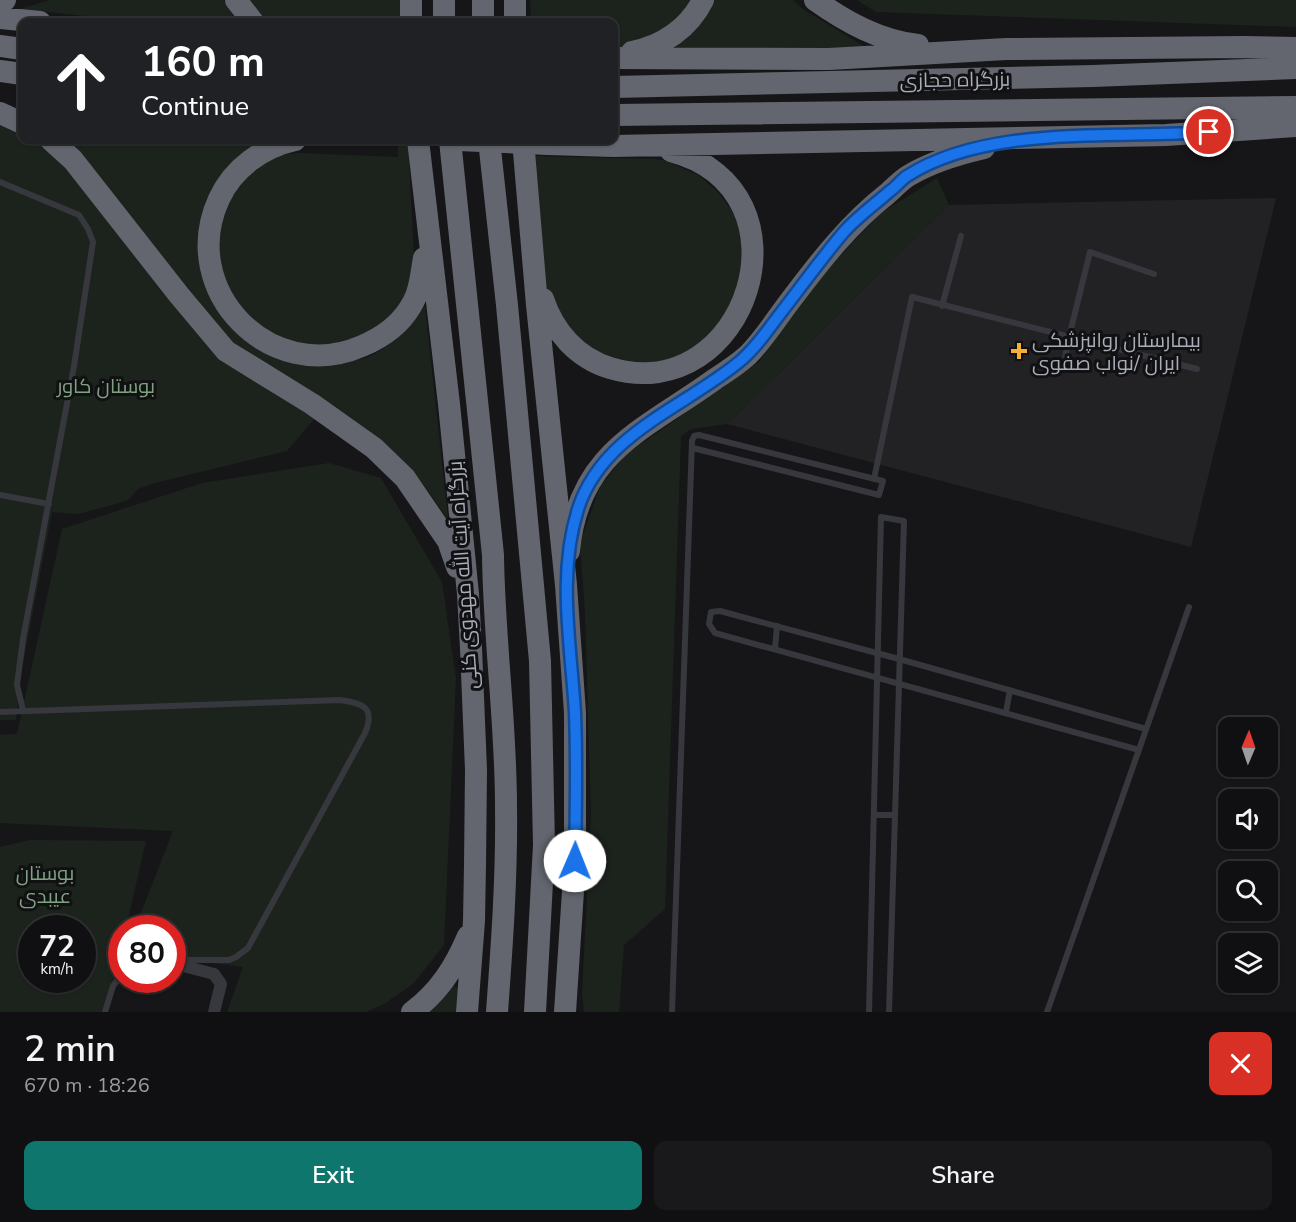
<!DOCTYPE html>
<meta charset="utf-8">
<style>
:root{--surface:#101012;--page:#19191b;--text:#f1f3f6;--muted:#9c9d9f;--line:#303032;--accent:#0f766e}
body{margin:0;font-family:"Nunito Sans",Cairo,sans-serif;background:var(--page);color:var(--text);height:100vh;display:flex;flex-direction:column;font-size:22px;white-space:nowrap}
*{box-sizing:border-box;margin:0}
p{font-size:20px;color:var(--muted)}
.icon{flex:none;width:33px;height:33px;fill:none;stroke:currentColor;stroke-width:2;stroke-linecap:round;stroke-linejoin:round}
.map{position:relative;height:1012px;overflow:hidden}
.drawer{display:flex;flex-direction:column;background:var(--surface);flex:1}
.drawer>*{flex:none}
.guide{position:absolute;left:18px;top:18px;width:600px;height:126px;border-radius:12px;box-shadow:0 2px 4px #0004,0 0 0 2px var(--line);background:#202124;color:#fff;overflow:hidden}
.needle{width:39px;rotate:2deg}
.buttons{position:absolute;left:1218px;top:717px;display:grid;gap:12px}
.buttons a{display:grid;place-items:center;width:60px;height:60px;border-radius:12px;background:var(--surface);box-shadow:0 2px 4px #0004,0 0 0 2px var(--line);font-size:30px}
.speed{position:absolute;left:18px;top:915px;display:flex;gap:12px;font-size:30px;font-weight:700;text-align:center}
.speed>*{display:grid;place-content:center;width:78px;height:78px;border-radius:50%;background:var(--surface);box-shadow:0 2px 4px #0004,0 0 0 2px var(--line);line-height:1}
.speed small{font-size:15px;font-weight:400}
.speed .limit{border:9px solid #d22;background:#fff;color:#111}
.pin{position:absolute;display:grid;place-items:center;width:51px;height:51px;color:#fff;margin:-26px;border:3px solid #fff;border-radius:50%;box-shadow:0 2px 6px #0007}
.me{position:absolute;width:66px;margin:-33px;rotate:1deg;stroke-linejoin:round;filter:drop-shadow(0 0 4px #0008)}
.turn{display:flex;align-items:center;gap:21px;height:126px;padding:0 24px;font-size:27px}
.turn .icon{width:78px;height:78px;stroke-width:2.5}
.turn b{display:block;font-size:42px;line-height:51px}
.round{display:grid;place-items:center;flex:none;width:63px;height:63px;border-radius:12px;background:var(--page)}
.overview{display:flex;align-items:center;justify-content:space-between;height:102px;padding:0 24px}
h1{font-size:36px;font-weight:600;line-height:45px}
.button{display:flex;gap:12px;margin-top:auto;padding:12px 24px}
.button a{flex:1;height:69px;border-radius:12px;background:var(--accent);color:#fff;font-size:24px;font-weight:600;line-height:69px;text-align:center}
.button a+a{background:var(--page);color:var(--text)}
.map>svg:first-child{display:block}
</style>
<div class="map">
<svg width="1296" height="1012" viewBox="0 0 1296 1012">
<rect width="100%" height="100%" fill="#161618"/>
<!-- built -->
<path fill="#222225" d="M1276,198L1191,547L727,424L949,205Z"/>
<!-- green -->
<path fill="#1c231d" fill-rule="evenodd" d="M49,0H224L237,22H140L21,9Z
M244,0H401L402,22H267L251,12Z
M530,0H691L673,25L614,51V22H531Z
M712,0H793L801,8L867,48L672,50L697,27Z
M857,0H1296V27L876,12Z
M0,119L22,129V140H40L49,146L174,300L315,418L287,451L155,483L138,489L128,500L112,505L78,514L52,512L21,674L16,720H0Z
M59,140H197L256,145C243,163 231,180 218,197C213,203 205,211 202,219C195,241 198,265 206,286C228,344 285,374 346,362C353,360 361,360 368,357C393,346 408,327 425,306L448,519L416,474L373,435L251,359L220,333Z
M398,140H408L415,278L405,304L358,342L298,347L268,334L232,298L220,269L216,230L229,202L245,179L262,165L280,155L298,153L398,157Z
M531,156L655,159L666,161L698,175L717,191L733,212L740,229L746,270L726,325L667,366L589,355L546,295Z
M937,178L949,205L727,424L691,429L681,436L665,909L624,945L619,1012H584L582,995L591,814L585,613L580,543L600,487L625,455L759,362L820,277L881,213Z
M329,463L381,478L442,582L456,679L444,945L413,984L384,1004L366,1012H227L243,967L173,958L172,928H135L173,831L0,823V735L17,734L62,529L202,483Z
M30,840L146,841L126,928H122L121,950L105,1012H0V847ZM32,928H82V980H32Z
M449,985L459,988L456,1012H421Z"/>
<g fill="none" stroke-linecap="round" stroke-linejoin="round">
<!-- lane -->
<path stroke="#37383d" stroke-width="6" d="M0,182L79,215L88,229L93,242L74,366L23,639L17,685L23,710
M942,306L961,236
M1063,369L1069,337L1090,252L1154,274
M874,479L912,297L1197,369
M0,495L49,504
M775,649L777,626
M0,712L340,700C362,703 376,707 365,733L248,948L236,957L229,960H178
M1006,712L1010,690
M1139,750L715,633L709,624L711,612L720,611L899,659L1146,729
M875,815H895
M105,1012L113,986L122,974
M672,1012L692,441L694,436L699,435L883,481L879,495L693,448
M869,1012L881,517L904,521L889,1012
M1047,1012L1189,607"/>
<!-- street -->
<path stroke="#37383d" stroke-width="12" d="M172,963L214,974L221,984L214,1012"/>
<!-- highway -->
<path stroke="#63666e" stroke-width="22" d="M236,0L253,22
M515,0V22
M815,0C846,22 880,41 918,45
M0,1L5,0
M0,18L40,22
M411,22V0
M444,22V0
M483,22V0
M0,46L22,49
M632,52C663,46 689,28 703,0
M614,58L829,59L1006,49L1244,47L1296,48
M0,71L22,74
M614,87L1093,76L1296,68
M0,113L22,123
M614,115L1296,107
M51,140L73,160L179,295L226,351L312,404L374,448L405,478L448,541L457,567
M295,140C263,147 233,168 219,199C177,290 270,386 362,346C381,338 400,325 411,306C420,292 421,274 424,258
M418,140L449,404L468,594L471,648L476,770L475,865L474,921L467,1012
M450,140L493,555C494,639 506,722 506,806C507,875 502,944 497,1012
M489,140L507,305L540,661L544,845L535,1012
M523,140L537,305L566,585L575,713V861L565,1012
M548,144L613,146L1166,135L1296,126
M543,299C554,332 577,358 610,368C747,409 818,190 671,151
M569,551C578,451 645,430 715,379C726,372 738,364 748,355C765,338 778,316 793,297C821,260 850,223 887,194C894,188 900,181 908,176C931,162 958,154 984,148
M412,1012C439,992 455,967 468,936"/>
<!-- highway-bridge -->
<path stroke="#63666e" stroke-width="22" d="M458,140L548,144"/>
</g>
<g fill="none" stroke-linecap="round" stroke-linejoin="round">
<defs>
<path id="route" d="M575,861C576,812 577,762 575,713C571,645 557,575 578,509C602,434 683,408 739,362C755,349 767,331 780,314C801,287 821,259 843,233C857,217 874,205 890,191C896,187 901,180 907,176C988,124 1116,139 1209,132"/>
</defs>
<!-- route casing -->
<use href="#route" stroke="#114b97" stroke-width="15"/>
<!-- route -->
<use href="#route" stroke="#1a73e8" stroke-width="10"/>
</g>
<!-- markers -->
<path fill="#f2b134" stroke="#111113" stroke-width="2" d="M1016 342h6v6h6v6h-6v6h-6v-6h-6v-6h6z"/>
<g text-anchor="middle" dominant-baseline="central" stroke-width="6" stroke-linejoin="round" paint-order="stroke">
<!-- street labels -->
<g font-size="20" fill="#a8adb8" stroke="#111113">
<text transform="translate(955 80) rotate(-1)">بزرگراه حجازی</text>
<text transform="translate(463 575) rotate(-94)">بزرگراه آیت الله مهدوی کنی</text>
</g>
<!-- poi labels -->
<g font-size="20" fill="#a8adb8" stroke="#111113" text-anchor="start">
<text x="1032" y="340">بیمارستان روانپزشکی<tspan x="1032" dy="23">ایران /نواب صفوی</tspan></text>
</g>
<!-- park labels -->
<g font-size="20" fill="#7fa381" stroke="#111113">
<text x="106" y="386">بوستان کاور</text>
<text x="45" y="873">بوستان<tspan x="45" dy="23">عیبدی</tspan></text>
</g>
</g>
</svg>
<div class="buttons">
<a><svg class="needle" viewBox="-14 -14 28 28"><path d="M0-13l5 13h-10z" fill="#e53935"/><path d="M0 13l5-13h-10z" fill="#9c9d9f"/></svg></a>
<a><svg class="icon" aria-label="sound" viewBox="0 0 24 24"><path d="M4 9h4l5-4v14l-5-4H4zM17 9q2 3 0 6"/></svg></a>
<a><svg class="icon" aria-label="search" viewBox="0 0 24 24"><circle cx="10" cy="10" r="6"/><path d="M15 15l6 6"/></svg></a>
<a><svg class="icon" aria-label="layers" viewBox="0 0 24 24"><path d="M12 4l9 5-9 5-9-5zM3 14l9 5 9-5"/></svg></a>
</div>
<div class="speed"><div>72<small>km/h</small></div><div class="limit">80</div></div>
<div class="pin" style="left:1209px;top:132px;background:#d93025"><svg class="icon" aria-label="arrive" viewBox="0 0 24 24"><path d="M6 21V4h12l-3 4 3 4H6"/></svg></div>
<svg class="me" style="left:575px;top:861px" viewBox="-20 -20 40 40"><circle r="19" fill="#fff"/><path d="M0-13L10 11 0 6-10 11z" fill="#1a73e8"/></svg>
<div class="guide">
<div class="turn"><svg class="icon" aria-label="ahead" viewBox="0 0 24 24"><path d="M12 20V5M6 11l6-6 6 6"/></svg><div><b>160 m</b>Continue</div></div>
</div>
</div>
<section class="drawer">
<div class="overview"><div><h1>2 min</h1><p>670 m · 18:26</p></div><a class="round" style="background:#d93025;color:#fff"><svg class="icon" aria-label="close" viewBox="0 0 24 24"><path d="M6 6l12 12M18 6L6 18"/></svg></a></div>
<div class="button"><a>Exit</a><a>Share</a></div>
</section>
